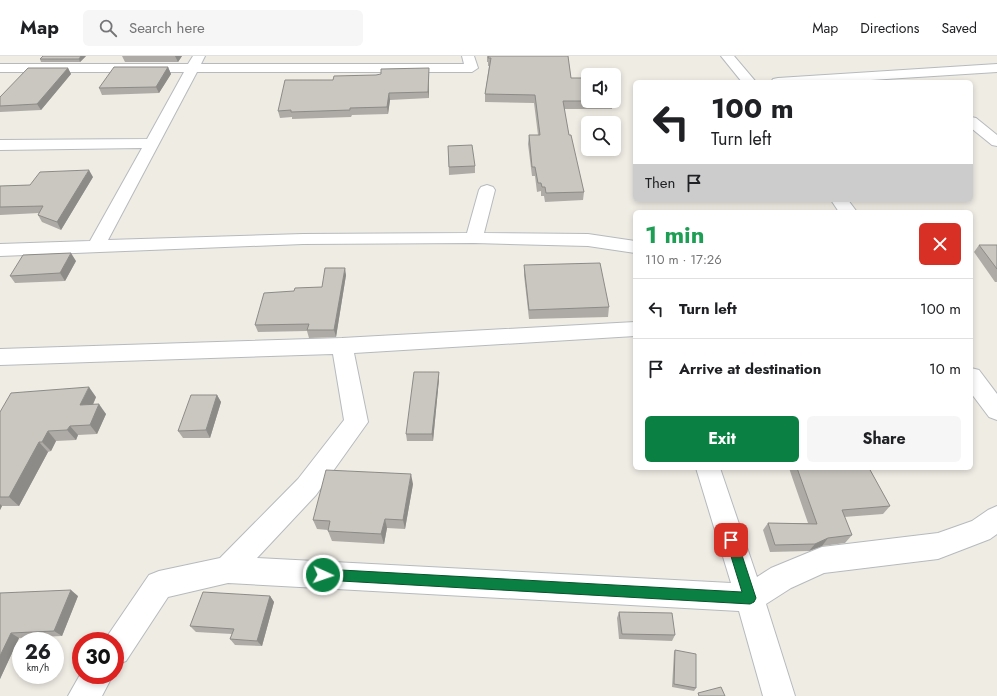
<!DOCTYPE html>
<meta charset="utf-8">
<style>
:root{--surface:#fff;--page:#f6f6f6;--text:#202124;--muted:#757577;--line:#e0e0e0;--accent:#0b8043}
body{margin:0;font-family:Jost,sans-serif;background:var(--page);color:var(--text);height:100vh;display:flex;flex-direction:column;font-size:15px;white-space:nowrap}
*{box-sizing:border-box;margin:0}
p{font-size:13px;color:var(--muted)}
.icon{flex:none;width:22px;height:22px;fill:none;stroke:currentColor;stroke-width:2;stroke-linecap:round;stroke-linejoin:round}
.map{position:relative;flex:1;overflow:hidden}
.drawer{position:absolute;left:633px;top:154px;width:340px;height:260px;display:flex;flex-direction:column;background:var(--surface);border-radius:6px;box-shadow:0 2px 6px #0003}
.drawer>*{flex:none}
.guide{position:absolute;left:633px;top:24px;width:340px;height:122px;border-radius:6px;box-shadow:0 2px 6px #0003;background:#fff;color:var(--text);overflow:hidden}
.fabs{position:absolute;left:581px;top:12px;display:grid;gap:8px}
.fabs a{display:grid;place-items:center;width:40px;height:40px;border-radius:6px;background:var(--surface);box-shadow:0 2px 6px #0003;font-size:20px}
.speed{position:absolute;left:12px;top:576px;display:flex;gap:8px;font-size:20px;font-weight:700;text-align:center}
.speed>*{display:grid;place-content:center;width:52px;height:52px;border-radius:50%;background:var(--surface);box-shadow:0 2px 6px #0003;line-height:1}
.speed small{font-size:10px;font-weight:400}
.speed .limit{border:6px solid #d22;background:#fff;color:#111}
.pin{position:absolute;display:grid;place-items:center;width:34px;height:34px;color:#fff;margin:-17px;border-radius:8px;box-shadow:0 2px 6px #0006}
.me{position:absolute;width:44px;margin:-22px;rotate:93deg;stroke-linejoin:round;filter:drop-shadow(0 0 3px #0008)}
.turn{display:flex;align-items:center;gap:14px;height:84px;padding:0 12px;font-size:18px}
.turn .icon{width:52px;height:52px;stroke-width:2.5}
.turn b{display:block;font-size:28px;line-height:34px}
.then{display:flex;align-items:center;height:38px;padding:0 12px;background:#0003;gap:8px;font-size:15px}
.round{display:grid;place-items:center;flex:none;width:42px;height:42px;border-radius:6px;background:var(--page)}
.head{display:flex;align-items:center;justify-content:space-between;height:68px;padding:0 12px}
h1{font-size:24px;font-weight:700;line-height:30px;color:#1e9e55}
.button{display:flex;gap:8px;margin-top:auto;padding:8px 12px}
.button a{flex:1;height:46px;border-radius:6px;background:var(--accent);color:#fff;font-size:16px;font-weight:700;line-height:46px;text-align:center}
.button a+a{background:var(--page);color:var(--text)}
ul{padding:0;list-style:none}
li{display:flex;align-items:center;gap:12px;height:60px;padding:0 12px;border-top:1px solid var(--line)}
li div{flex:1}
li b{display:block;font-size:15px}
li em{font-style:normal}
header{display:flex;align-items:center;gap:24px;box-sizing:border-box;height:56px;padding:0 20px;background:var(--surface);border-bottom:1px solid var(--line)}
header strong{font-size:19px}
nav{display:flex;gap:22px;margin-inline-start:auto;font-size:14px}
.search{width:280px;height:36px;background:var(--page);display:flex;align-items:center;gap:10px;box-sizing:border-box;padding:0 14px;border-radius:6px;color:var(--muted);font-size:15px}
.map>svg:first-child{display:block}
</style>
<header>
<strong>Map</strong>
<div class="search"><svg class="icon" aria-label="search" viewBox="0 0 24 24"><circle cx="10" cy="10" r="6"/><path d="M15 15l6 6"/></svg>Search here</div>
<nav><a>Map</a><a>Directions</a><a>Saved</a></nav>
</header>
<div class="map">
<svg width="997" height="640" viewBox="0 0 997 640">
<rect width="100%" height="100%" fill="#efece4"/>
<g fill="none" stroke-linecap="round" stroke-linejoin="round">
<defs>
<path id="minor" d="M193,0H205L201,8H464L462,0H474L478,12L472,16H197L108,184L303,178L467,177L479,134L481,131L487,129L493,131L495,134L484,177L588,178L635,185V197L588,190L474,187L303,188L0,200V188L90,185L142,92L0,94V84L147,83L184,16H0V8H188Z
M721,0H734L756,26H742Z
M997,8V16L839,26H771L773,23L778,22Z
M971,61L976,62L997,79V90L992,89L971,72Z
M831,144H848L857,156H839Z
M635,266V280L354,297L368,366L316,439L257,502L731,527L696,412H720L757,521L771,512L822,491L938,477L972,465L988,454L997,450V478L990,483L938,503L824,517L791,532L766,548L795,640H763L739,555L228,527L168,541L126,605L115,609V585H104L149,519L159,515L220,502L298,423L344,364L333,298L0,309V293L342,282Z
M971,312L979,314L997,338V364L989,361L971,337Z
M81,617V619H113L102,640H68Z"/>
</defs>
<!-- minor casing -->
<use href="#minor" stroke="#b6babe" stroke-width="2"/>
<!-- minor -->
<use href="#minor" fill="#fff" fill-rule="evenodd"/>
</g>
<!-- wall -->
<path fill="#aeaba6" d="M86,0L80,6H41L40,3Z
M122,0H182L178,6H125Z
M487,0H568L571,22L613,45L612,53H564L569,79L584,136L583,144L545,146L544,140H541V135L537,136L535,120H532L528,88L529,79H538L534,47L485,46V38L489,10H488V6H487Z
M168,11L171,18L159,37L102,39L99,32Z
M68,12L71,18L41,54L0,56V41Z
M429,18V42L390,44L388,58L352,59L351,61L292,63V61L280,62L278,55L333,24Z
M448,90L475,110V117L449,119Z
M93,121L61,174L42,166L38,159L39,157L0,159V130L30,129Z
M979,189H997V226H995L974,196Z
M76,205L65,225L15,227L10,220Z
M524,209L609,251L608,261L529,263L524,219Z
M346,219L336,281L309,282L307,275L258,276L255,269L294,235L322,231Z
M439,323L433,385H407L406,378Z
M217,339L221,346L210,382H183L178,375Z
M96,341L93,349L106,358L97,378L78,379L76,384L56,385L51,395L48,396L19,450H2L0,454V356Z
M789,412H869L890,450L883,458L844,461L852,479L845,487L822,490L809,495L770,496L763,474L768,467H808L791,418Z
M413,428L405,473L387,472L384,488L332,485L328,475V474L317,473L313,464Z
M0,537L78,540L62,580L19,582L0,623Z
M270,540L274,546L262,590L235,589L230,583L232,578L196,576L190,570Z
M619,556L675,579L672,585L619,583L617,562Z
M675,594L696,632L694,635L672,631L674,596Z"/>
<!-- shaded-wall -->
<path fill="#8d8b87" d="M81,0H86L80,6L79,3Z
M175,0H182L178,6Z
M168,11L171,18L159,37L156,31Z
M68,12L71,18L41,54L37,48Z
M429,12V42L428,36Z
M389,37L390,44L388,58L387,51Z
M89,114L93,121L61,174L57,166Z
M71,197L76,205L65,225L60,217Z
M345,212L346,219L336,281L334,274Z
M439,316V323L433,385L432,378Z
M89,331L96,341L88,359L80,349Z
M217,339L221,346L210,382L206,374Z
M99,348L106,358L97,378L90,369Z
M70,370L78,379L76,384L67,374Z
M48,375L56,385L51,395L42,386Z
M39,386L48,396L19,450L9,441Z
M411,418L413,428L405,473L403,464Z
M0,448L2,450L0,454Z
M385,463L387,472L384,488L381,478Z
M828,482L822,490L809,495L815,488Z
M71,534L78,540L62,580L54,575Z
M270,540L274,546L262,590L257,585Z
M11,577L19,582L0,623V600Z"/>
<!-- building -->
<path fill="#cac7c1" stroke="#8d8b87" d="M43,0H81L79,3H40Z
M489,0H568L571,22H588V45H563L569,79H571L584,136L546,137L545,131H542L541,127H538L535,111H532L529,79H540L535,39L485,38L491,2H488Z
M114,11H168L156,31L99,32Z
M28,12H68L37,48L0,50V41Z
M429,12L428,36L389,37L387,51L350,52V54L291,56V54L278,55L285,24H333L334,20L376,19L381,18V13Z
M472,89L475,110L449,111L448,90Z
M89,114L57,166L38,159L43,150L0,151V130L30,129L40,116Z
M979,189H997V213Z
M71,197L60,217L10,220L23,199Z
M600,207L609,251L529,254L524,209Z
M325,212H345L334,274H307L309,268L255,269L264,237L294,235L295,232L322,231Z
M414,316H439L432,378H406Z
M89,331L80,349L99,348L90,369L70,370L67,374L48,375L42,386H39L9,441H0V356L11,337Z
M191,339H217L206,374L178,375Z
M797,412H869L890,450L842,454L852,479L828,482L815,488L775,489L768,467L817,468Z
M326,414L411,418L403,464L385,463L381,478L328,475L330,465L313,464Z
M71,534L54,575L11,577L0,600V537Z
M203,536L270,540L257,585L230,583L234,573L190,570Z
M619,556L672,557L675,579L622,578Z
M675,594L696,598V632L674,628Z
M721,631L725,640H699L698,637Z"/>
<!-- route -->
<path fill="#0b8043" stroke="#07532c" d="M731,479L735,481L737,484L756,542L754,546L750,548L323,524L319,523L317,519L319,515L323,513L742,536L726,484L727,481Z"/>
</svg>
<div class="fabs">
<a><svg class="icon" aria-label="sound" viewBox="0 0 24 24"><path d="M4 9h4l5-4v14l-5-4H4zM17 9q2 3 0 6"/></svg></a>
<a><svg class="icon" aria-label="search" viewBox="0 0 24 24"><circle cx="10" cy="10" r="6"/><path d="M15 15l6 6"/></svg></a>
</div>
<div class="speed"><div>26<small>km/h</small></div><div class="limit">30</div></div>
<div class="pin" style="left:731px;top:484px;background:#d93025"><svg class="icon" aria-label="arrive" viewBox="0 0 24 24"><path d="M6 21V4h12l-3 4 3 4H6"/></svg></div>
<svg class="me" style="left:323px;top:519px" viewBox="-20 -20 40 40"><circle r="17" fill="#0b8043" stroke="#fff" stroke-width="3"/><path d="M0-11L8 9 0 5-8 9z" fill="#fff"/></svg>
<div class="guide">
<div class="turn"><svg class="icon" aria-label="left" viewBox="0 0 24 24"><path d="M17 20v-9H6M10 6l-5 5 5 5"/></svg><div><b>100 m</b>Turn left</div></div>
<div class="then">Then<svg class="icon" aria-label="arrive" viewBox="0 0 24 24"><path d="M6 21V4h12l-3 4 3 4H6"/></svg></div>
</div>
<section class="drawer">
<div class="head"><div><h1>1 min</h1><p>110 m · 17:26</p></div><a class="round" style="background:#d93025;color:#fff"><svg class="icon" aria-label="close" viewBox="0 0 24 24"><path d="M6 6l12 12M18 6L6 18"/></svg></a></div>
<ul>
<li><svg class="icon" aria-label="left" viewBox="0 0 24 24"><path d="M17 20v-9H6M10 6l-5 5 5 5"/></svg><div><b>Turn left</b></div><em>100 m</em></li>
<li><svg class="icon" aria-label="arrive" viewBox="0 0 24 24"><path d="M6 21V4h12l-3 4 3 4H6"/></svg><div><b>Arrive at destination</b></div><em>10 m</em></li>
</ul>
<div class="button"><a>Exit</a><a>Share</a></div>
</section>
</div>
